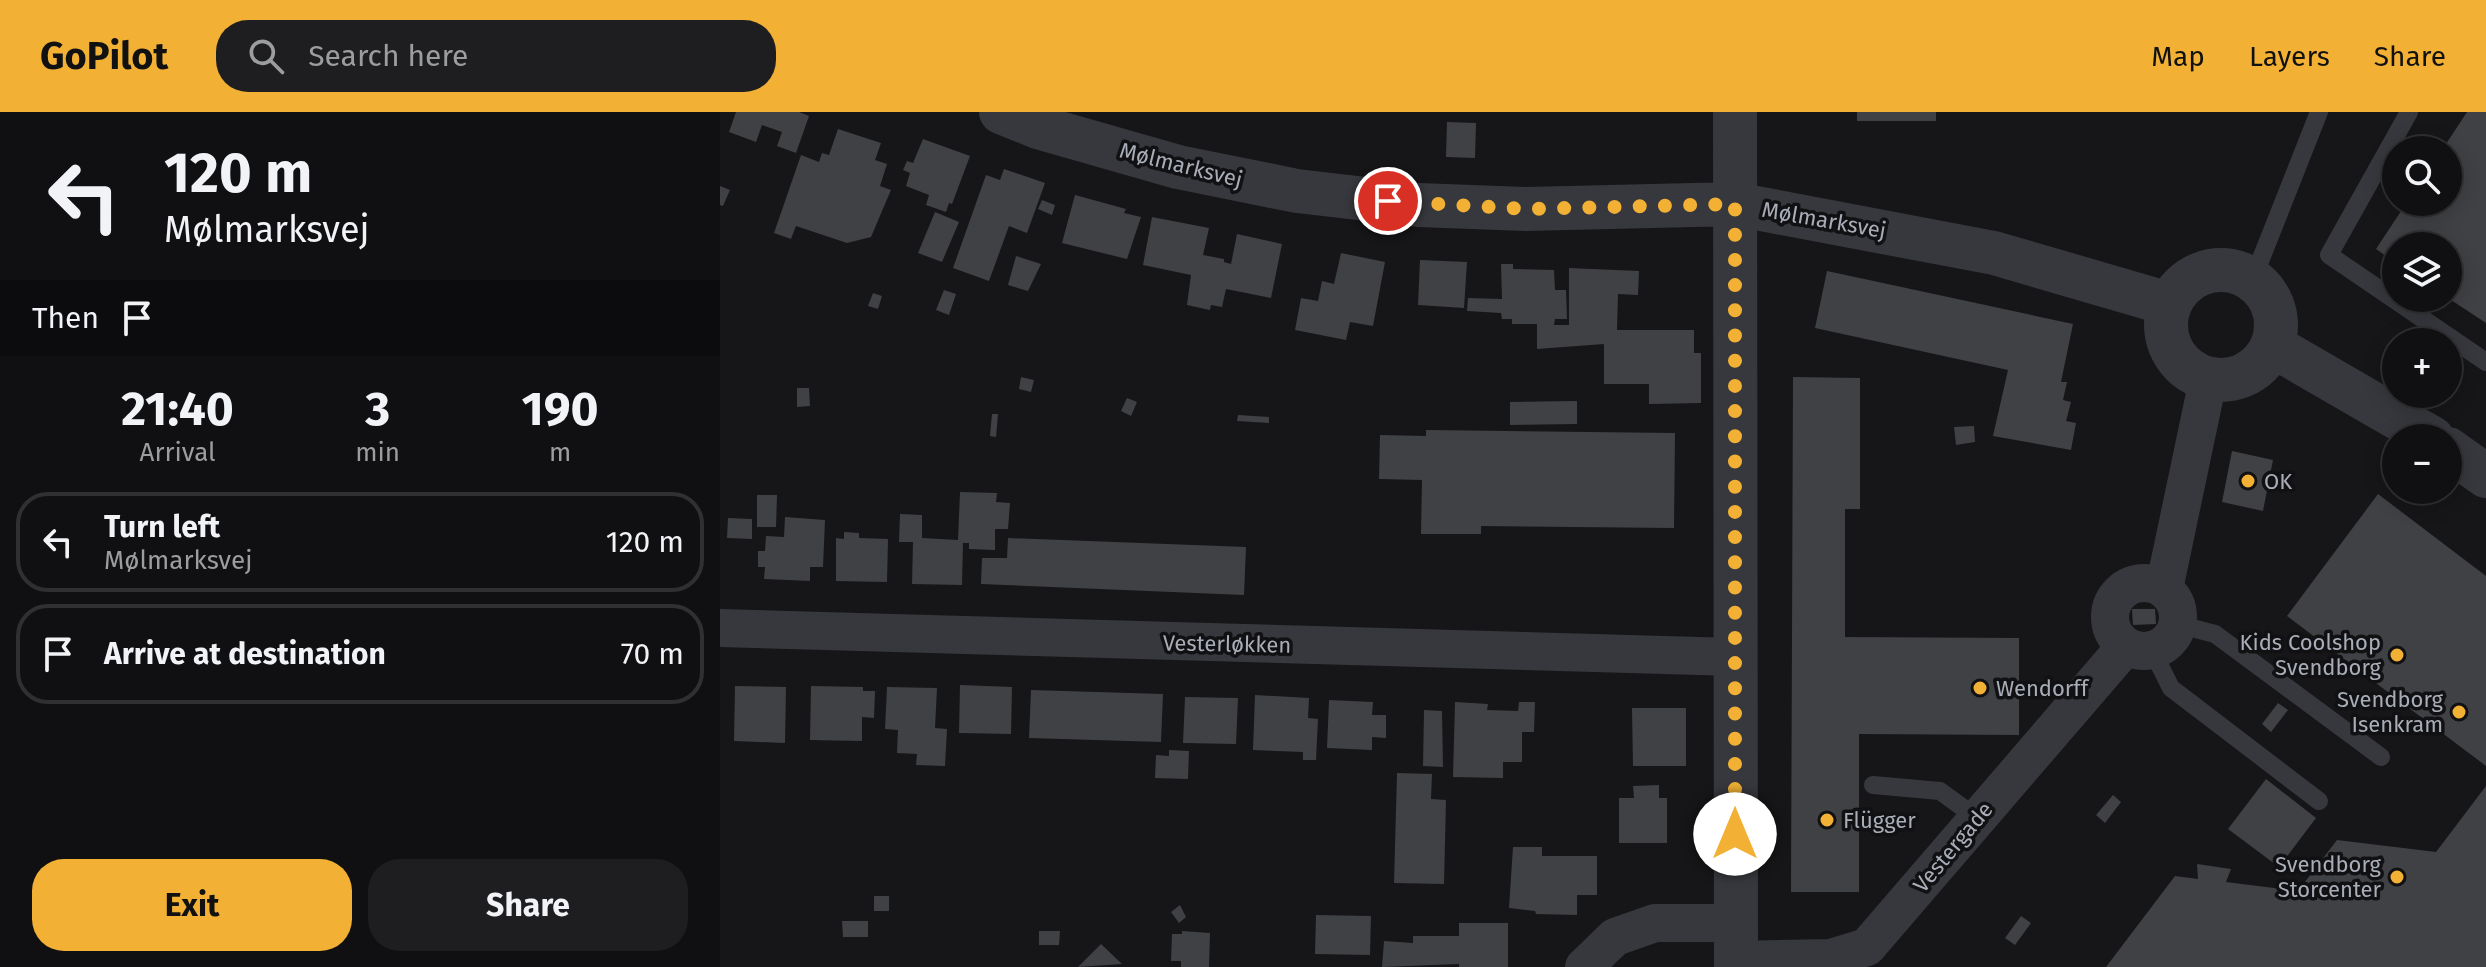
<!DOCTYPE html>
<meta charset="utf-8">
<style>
:root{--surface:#101012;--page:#1e1e20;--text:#f1f3f6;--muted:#9c9d9f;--line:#303032;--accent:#f2b134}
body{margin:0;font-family:"Fira Sans",sans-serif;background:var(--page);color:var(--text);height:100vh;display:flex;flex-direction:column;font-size:30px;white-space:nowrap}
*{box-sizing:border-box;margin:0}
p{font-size:26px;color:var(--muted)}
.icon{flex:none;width:44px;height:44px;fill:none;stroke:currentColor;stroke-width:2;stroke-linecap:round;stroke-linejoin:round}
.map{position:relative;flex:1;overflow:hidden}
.sheet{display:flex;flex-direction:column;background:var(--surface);width:720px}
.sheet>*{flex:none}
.banner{background:#101012;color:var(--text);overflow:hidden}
.buttons{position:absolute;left:1662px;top:24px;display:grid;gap:16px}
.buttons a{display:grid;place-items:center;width:80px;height:80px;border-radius:50%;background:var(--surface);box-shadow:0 4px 20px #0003,0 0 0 2px var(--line);font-size:40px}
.pin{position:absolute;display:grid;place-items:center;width:68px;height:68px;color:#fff;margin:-34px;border:4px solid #fff;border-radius:50%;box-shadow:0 2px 8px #0007}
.me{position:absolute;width:88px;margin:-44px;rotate:0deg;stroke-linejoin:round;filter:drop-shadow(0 0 6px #0008)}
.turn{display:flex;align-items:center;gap:28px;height:168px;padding:0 32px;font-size:36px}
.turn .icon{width:104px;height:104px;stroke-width:2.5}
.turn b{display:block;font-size:56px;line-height:68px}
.then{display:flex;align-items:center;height:76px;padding:0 32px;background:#0003;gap:16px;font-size:30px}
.eta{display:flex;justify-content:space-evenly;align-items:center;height:136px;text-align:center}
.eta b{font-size:48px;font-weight:700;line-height:56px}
.primary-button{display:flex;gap:16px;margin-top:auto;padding:16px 32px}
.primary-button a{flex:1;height:92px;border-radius:32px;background:var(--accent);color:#111;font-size:32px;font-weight:700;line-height:92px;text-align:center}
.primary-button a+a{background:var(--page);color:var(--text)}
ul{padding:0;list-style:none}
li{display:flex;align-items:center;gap:24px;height:100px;margin:0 16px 12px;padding:0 16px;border:4px solid var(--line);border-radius:32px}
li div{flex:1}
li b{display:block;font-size:30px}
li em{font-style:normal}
header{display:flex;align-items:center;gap:48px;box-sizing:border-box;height:112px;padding:0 40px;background:var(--accent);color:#111}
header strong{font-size:38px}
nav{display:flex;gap:44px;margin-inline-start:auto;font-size:28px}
.search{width:560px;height:72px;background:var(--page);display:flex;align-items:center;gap:20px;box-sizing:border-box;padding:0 28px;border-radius:32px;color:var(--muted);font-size:30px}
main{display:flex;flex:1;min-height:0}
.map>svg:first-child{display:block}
</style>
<header>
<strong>GoPilot</strong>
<div class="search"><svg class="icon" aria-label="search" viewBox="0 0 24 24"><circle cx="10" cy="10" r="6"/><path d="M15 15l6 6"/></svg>Search here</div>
<nav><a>Map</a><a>Layers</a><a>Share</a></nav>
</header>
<main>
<section class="sheet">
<div class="banner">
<div class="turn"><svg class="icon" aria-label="left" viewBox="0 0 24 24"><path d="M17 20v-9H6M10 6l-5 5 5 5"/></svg><div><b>120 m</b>Mølmarksvej</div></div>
<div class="then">Then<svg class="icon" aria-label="arrive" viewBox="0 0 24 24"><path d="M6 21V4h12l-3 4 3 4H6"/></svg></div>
</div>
<div class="eta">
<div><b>21:40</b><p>Arrival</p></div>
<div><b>3</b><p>min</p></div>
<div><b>190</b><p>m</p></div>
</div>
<ul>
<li><svg class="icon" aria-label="left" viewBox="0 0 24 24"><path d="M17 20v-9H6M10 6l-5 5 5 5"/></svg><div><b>Turn left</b><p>Mølmarksvej</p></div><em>120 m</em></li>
<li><svg class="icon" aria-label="arrive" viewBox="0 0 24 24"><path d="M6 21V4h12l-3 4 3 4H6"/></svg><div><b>Arrive at destination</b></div><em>70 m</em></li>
</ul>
<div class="primary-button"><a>Exit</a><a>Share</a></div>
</section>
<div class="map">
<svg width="1766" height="855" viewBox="0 0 1766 855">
<rect width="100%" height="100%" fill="#161618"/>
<!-- building -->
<path fill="#404145" d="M16,0H79L89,4L76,41L57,34L62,20L42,13L36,30L9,20Z
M1137,0H1216V9H1137Z
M1747,0H1766V211L1728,186V134H1676V151L1656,137L1687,90H1728V38H1722Z
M727,10L756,11L755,46L726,45Z
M118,17L161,31L155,48L167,52L160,74L171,78L151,125L127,131L76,114L71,127L54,121L81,43L99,50L102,41L109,43Z
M203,27L250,44L232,92L229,91L226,100L206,93L209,83L186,74L190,61L183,58L187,49L193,51Z
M284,57L325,71L307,121L289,114L269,169L233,156L266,63L280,68Z
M0,74L10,78L3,94L0,93Z
M355,83L406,97L404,101L421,105L407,147L342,131Z
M322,88L335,93L332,103L318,97Z
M215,100L239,110L222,150L198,141Z
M432,105L489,116L483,143L504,147V150L511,152L517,122L562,132L551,186L506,177L502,195L491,193L490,198L467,193L471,163L423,153Z
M621,141L665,150L653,214L630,210L626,228L575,218L581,186L598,189L602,169L614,172Z
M296,144L321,152L308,179L288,173Z
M700,148L747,150L744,196L698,193Z
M781,152H793V157L834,158L835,178H846L847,207H835L834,213H849V156L919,159L918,183L898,182L897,218H974V241H981V291L929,292V272H884V232L817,237V212H792V207H782L781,201L747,199L748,186L782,187Z
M1107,159L1353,212L1341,270H1347L1343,288L1351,290L1346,309L1356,311L1351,338L1273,324L1288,258L1095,216Z
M224,178L236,182L229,203L216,198Z
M153,181L162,184L158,197L148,194Z
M301,265L314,268L311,280L299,277Z
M1073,265L1140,266V397H1125V525L1299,526V623L1139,622V780H1071Z
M77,276H89L90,294L77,295Z
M407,286L417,290L411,304L401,299Z
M857,289V312L790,313V290Z
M272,302H278L276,325L270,324Z
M518,303L549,305V311L517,309Z
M1254,314L1255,330L1236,333L1234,315Z
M706,318L955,321L954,416L761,414V422H701L702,368L659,367L660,323L706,324Z
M1512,339L1553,348L1543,399L1502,390Z
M240,380L277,381L276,390L290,391L288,417H275V438L249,437V431H243L242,473L192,472L193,430H179L180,402L202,403V426L238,428Z
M1658,382L1766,464V654L1567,504Z
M37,383H57L56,415H37Z
M65,405L105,408L103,455H90V469L44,467L45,455H38V439H45L46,424L64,425Z
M8,406L32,407V427L7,426Z
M124,420L139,421V426L168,427L167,470L116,469V426L124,427Z
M288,426L526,435L524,483L261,472L262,446H287Z
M1412,497H1435L1436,512L1413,513Z
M240,573L292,575L291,622L239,621Z
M15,574L66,575L65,631L14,629Z
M91,574L143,575V579H155L154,606L142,605V629L90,628Z
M167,575L217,576L215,616L227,617L225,654L196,653L197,642L177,641L178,618L165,617Z
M311,578L443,582L441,630L309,626Z
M535,583L589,586L588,606L598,607L596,648H583V640L533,638Z
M465,585L518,586L516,632L463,631Z
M609,588L653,590L652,603H666V626L652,625V638L607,636Z
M735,590L768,592L767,598L798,599L799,590H815L814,620H802V650H783V666L733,665Z
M1558,591L1568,598L1551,620L1542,612Z
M912,596H966V654H913Z
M704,598L722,599L723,655L703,654Z
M449,638L469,639L468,667L435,666L436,643L449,644Z
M677,661L712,662L711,687L726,688L724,772L674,771Z
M1546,667L1596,706L1559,755L1508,717Z
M939,673V686H947V731H899V686H914L913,674Z
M1766,674V855H1386L1455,764L1478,767L1477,752L1511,757L1506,770L1578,779L1617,728L1716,740Z
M1393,683L1401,690L1385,711L1376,703Z
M793,735H822V744H877V783H857V803L816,802L815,799L789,796Z
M154,784H169V799H154Z
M460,793L466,805L459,811L451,800Z
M596,803L651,804L650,843L595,842Z
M1301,804L1311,811L1295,833L1285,826Z
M122,809H148V825H123Z
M739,811H788V855H739V852L662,855L664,829L693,831V824H739Z
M319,819H340L339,833H319Z
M462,819L490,821L489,855H461V849H451L452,822H462Z
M381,832L402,852L358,855Z"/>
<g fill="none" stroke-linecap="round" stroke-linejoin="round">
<!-- service -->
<path stroke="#37383d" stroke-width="18" d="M1689,0L1609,143L1766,250
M1533,167L1599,0
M1457,512L1495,522L1661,645
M1432,538L1451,576L1599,689
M1153,673L1220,679L1257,706"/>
<!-- minor -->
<path stroke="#37383d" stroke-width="38" d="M1390 505a34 34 0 1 1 68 0a34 34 0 1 1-68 0Z
M1444,477L1488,268
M0,516L1014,545
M1016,848L1111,846L1147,835L1406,534
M864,855L895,825L935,811H1015"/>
<!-- tertiary -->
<path stroke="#37383d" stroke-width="44" d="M281,0L318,15L458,55L577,79L698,93L806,97L1015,92L1274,141L1449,192
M1015,0L1016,855
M1446 213a55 55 0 1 1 110 0a55 55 0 1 1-110 0Z
M1553,234L1712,326
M1728,337L1766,364"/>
</g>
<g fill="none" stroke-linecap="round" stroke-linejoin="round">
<!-- route -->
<path stroke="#f2b134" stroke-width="14" stroke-dasharray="0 25.2" d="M668,89L806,97L1015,92V722"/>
</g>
<!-- markers -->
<g fill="#f2b134" stroke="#111113" stroke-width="3">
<circle cx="1528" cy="369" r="8"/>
<circle cx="1677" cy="543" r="8"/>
<circle cx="1260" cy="576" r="8"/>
<circle cx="1739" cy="600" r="8"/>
<circle cx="1107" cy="708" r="8"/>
<circle cx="1677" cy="765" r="8"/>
</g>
<g text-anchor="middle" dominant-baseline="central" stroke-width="7" stroke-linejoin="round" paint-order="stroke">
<!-- street labels -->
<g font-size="22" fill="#a8adb8" stroke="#111113">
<text transform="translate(461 53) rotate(14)">Mølmarksvej</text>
<text transform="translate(1104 108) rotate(10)">Mølmarksvej</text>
<text transform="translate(507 532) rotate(1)">Vesterløkken</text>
<text transform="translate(1233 735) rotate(-50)">Vestergade</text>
</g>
<!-- poi labels -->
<g font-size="22" fill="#a8adb8" stroke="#111113" text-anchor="start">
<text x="1544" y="369">OK</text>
<text x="1661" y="530" text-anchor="end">Kids Coolshop<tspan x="1661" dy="25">Svendborg</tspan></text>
<text x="1276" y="576">Wendorff</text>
<text x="1723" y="587" text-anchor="end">Svendborg<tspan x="1723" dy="25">Isenkram</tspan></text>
<text x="1123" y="708">Flügger</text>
<text x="1661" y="752" text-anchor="end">Svendborg<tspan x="1661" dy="25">Storcenter</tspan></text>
</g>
</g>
</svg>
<div class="buttons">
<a><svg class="icon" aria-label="search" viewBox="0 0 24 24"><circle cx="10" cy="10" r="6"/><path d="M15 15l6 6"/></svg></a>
<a><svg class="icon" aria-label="layers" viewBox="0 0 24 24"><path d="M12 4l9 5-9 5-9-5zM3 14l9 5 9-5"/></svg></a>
<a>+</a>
<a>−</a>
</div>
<div class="pin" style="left:668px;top:89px;background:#d93025"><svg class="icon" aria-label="arrive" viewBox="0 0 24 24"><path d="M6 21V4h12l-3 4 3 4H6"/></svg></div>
<svg class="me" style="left:1015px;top:722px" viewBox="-20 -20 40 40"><circle r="19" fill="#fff"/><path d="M0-13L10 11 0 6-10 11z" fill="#f2b134"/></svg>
</div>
</main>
